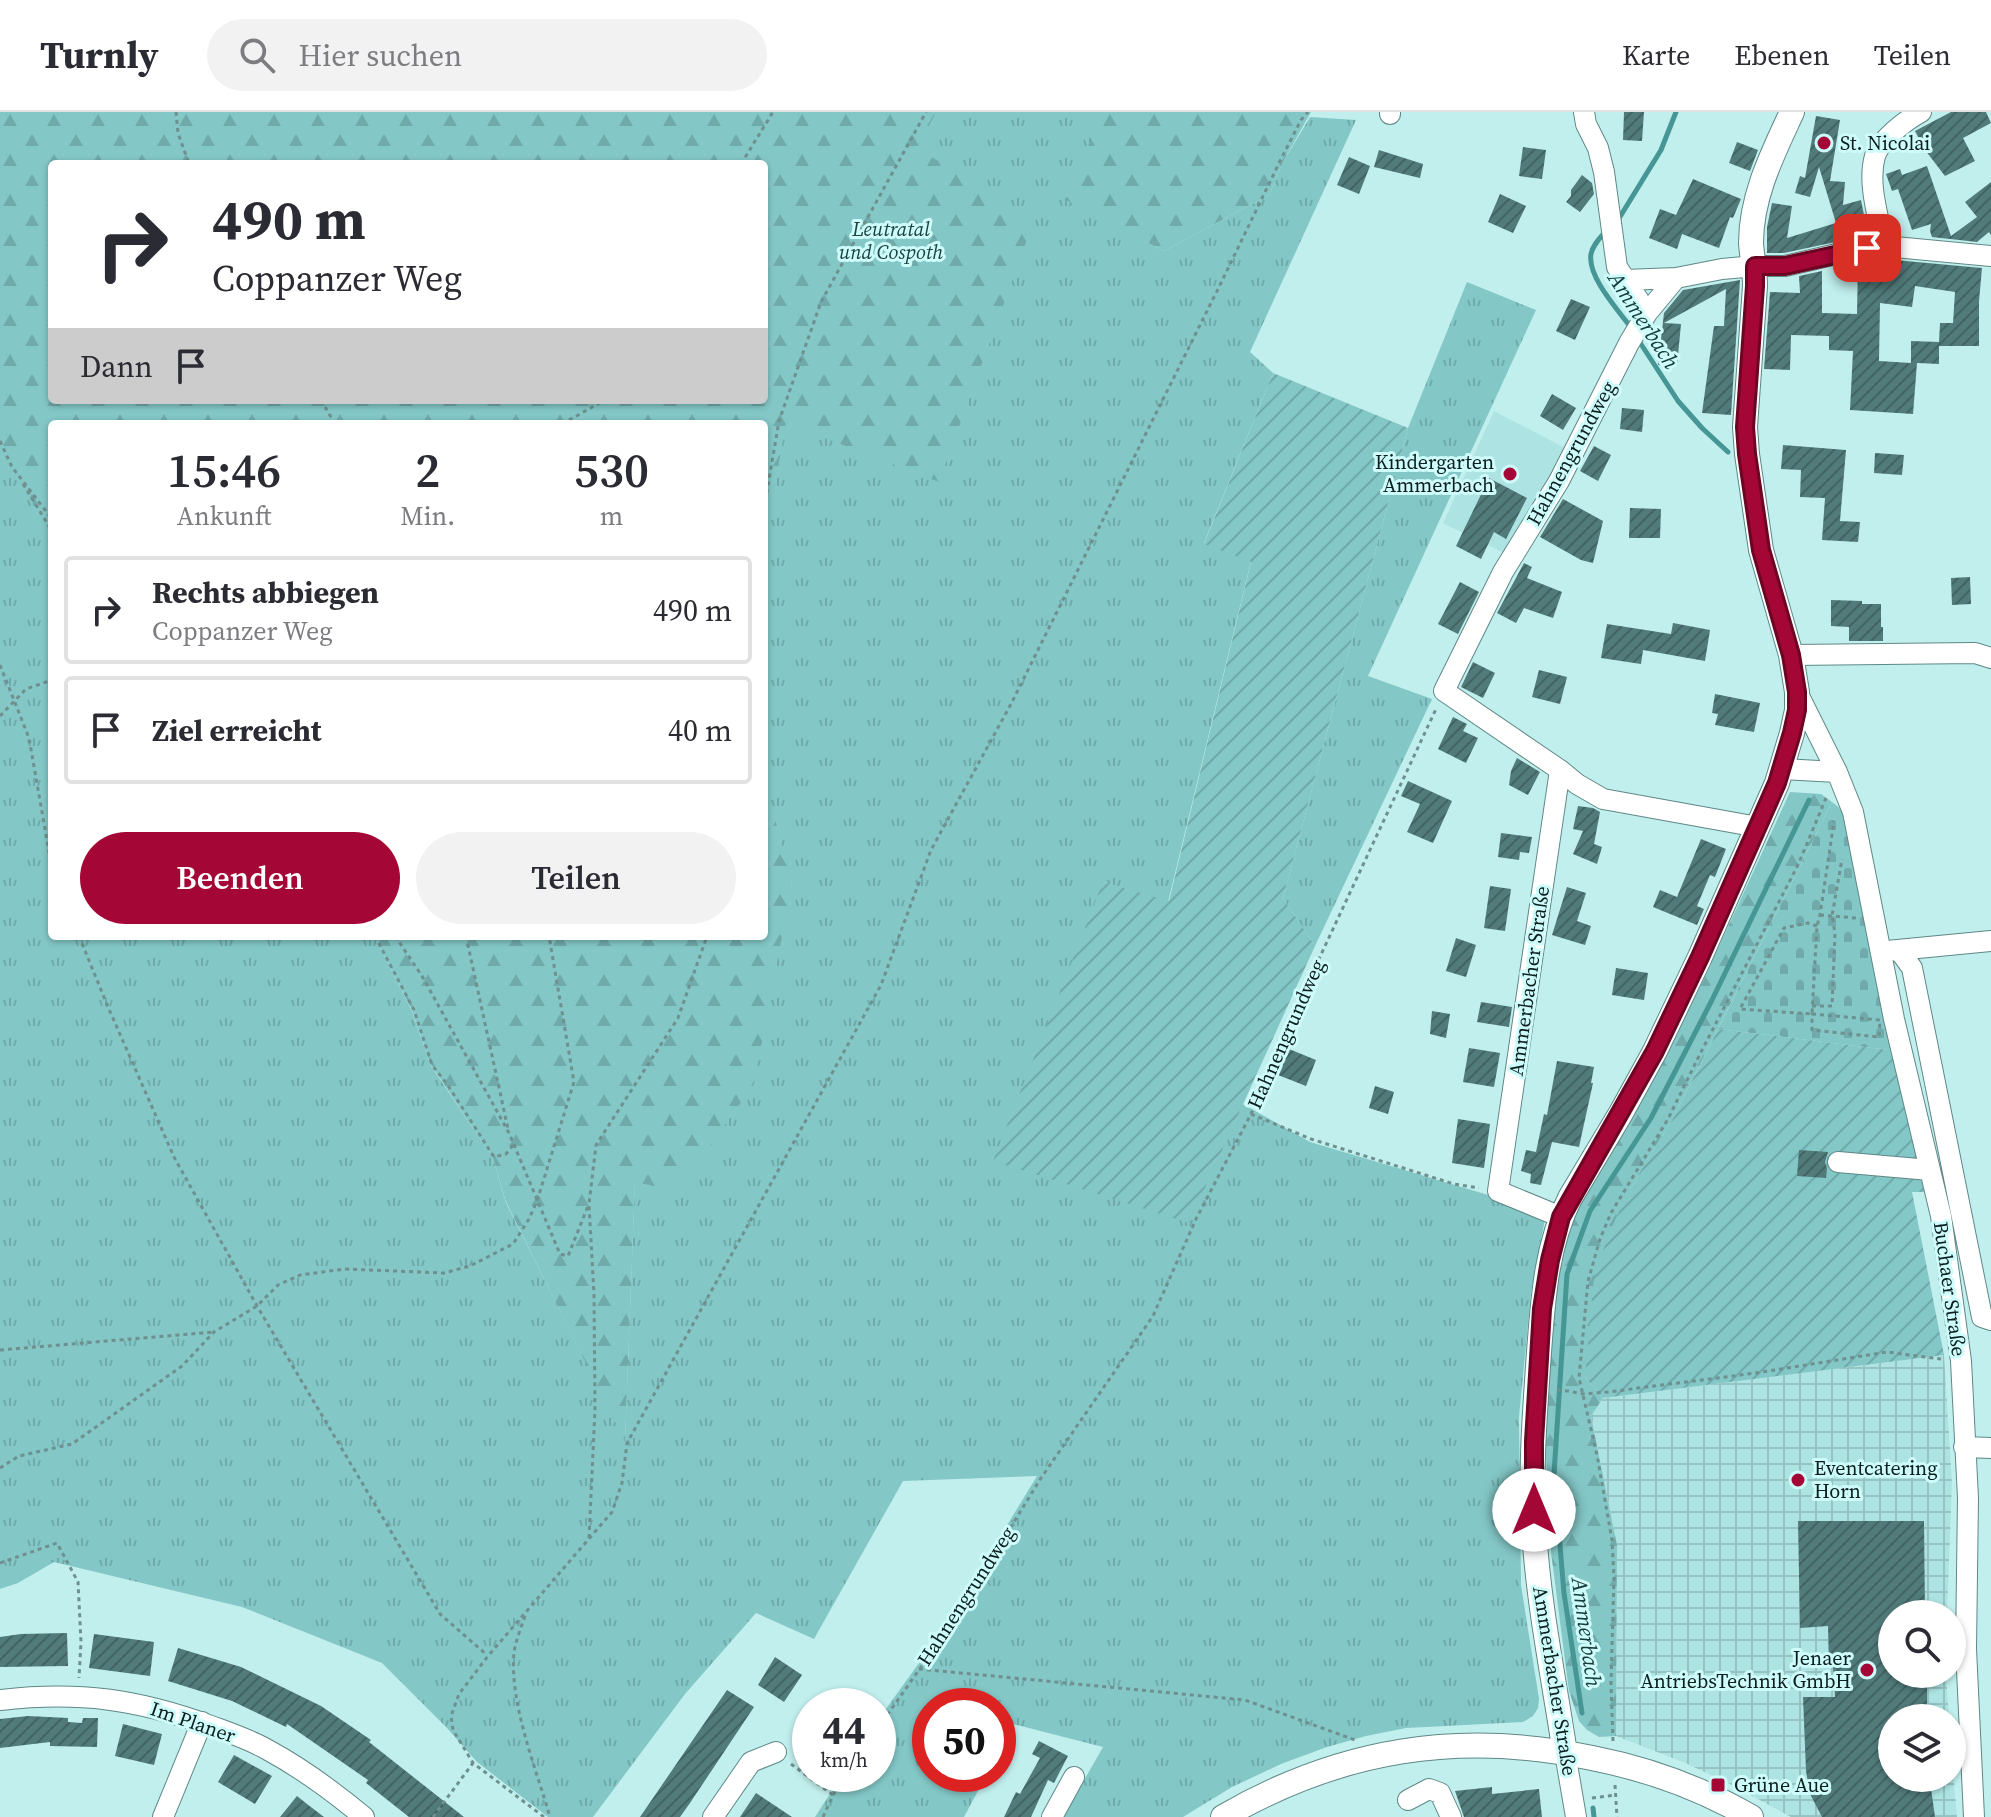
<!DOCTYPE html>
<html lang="de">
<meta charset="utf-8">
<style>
:root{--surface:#fff;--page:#f2f2f3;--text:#2b2b33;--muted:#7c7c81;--line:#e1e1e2;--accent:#a40736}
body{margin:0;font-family:"Source Serif 4",serif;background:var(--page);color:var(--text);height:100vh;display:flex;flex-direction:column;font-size:30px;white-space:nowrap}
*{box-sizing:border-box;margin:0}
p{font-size:26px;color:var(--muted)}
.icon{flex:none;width:44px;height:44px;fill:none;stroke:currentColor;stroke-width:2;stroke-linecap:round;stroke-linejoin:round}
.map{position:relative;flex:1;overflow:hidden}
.side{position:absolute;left:48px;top:308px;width:720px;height:520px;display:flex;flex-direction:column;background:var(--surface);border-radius:8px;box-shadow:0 2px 6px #0004}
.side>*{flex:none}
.top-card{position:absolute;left:48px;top:48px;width:720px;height:244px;border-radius:8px;box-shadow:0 2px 6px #0004;background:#fff;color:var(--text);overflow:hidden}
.fabs{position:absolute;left:1878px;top:1488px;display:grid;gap:16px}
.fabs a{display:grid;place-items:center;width:88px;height:88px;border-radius:50%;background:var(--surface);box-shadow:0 2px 6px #0004;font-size:40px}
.speed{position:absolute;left:792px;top:1576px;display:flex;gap:16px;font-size:40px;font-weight:700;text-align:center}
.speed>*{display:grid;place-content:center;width:104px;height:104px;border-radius:50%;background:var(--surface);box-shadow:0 2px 6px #0004;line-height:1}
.speed small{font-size:20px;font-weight:400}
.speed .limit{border:12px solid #d22;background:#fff;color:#111}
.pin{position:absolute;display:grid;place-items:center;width:68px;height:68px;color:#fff;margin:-34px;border-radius:16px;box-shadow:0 4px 12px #0006}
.me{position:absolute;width:88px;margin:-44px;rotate:0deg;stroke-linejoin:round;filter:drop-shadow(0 0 6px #0008)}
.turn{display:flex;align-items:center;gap:28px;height:168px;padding:0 32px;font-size:36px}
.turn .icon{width:104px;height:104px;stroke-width:2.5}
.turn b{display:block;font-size:56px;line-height:68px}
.then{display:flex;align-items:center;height:76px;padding:0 32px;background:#0003;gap:16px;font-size:30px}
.eta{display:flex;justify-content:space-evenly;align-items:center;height:136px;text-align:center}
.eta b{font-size:48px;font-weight:600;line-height:56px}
.primary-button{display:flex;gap:16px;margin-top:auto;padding:16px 32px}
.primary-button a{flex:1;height:92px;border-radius:48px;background:var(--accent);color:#fff;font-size:32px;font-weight:600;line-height:92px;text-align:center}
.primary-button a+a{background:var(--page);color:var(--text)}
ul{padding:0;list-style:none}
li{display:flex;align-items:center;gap:24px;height:108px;margin:0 16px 12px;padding:0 16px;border:4px solid var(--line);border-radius:8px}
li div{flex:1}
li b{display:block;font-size:30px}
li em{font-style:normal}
header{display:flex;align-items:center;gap:48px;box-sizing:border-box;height:112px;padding:0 40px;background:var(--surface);border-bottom:2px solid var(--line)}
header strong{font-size:38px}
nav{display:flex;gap:44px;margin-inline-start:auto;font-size:28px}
.search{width:560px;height:72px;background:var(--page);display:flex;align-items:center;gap:20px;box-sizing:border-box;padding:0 28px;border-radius:44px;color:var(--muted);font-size:30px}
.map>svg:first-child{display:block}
</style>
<header>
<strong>Turnly</strong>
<div class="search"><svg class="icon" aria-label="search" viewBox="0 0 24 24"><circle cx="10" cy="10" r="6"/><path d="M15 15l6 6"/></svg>Hier suchen</div>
<nav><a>Karte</a><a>Ebenen</a><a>Teilen</a></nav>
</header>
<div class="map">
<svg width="1991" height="1705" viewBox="0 0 1991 1705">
<defs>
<pattern id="industrial-grid" width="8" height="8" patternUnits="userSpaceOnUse" patternTransform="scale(2)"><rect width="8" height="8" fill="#ade4e3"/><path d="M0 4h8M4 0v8" fill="none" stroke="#94c3c2"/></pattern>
<pattern id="grass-tufts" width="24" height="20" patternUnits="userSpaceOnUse" patternTransform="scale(2)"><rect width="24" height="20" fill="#83c7c6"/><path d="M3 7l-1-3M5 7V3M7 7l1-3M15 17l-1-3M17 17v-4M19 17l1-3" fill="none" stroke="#70aaaa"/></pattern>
<pattern id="forest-firs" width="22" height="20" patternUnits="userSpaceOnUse" patternTransform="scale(2)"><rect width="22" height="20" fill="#83c7c6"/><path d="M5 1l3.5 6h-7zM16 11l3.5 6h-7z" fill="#70aaaa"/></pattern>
<pattern id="cemetery-stones" width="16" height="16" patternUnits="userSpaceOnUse" patternTransform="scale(2)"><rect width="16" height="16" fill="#83c7c6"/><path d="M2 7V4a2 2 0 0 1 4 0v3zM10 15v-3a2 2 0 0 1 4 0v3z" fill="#70aaaa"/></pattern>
<pattern id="garden-furrows" width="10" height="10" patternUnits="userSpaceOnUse" patternTransform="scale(2)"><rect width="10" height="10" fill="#83c7c6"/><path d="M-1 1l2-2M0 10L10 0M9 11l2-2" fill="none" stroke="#70aaaa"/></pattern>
<pattern id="building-hatch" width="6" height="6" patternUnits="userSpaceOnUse" patternTransform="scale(2)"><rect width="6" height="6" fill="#517b7a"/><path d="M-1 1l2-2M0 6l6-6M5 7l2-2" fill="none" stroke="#426463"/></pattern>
</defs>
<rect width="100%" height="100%" fill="#c1efed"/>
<!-- built -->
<path fill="#ade4e3" d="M1494,299L1567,337L1506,442L1443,411Z"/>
<!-- industrial -->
<path fill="url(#industrial-grid)" d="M1944,1243L1952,1371L1947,1502H1892V1562H1946L1949,1606H1892V1666H1952V1649L1957,1705H1791L1730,1672L1683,1650L1616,1624L1617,1433L1591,1304L1603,1286Z"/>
<!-- grass -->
<path fill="url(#grass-tufts)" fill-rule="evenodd" d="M0,0H1241L1114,112L1164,139L1269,83L1283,50L1310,5L1356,8L1250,240L1273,261L1204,431L1251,449L1168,790L1103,770L1188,1111L1243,992L1310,1030L1495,1085L1545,1107L1531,1181L1519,1305L1521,1473L1539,1587L1538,1596L1533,1604L1523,1610L1406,1616L1366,1624L1327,1635L1281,1652L1232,1675L1183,1705H1063L1103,1635L1013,1612L998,1641V1594H930V1662H987L964,1705H815L843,1662H878V1608L947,1512L1037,1364L903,1369L814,1527L756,1501L685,1582L593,1705H548L477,1650L447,1616L382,1551L242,1495L54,1450L18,1471L0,1477ZM52,52H764V288H52ZM52,312H764V672L792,773L635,1069L625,1328L506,1091L493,1046L431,954L412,899L374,824H52Z
M1467,170L1536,198L1368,564L1432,587L1315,834L1283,786L1408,316Z"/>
<!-- forest -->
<path fill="url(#forest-firs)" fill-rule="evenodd" d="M0,0H936L917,36L1034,108L939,370L786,311L764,434V312H52V421L8,350L0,332ZM52,52H764V288H52Z
M1102,0H1311L1283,50L1269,83L1164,139L1066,88Z
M764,664L792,772L754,972L678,1079L635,1070L625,1330L506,1090L493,1046L431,953L412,898L374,824H764Z
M1790,680L1821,682L1832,690L1672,1008L1638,1063L1636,1070L1630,1076L1585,1265L1603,1286L1591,1304L1617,1433L1616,1624L1599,1625L1587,1618L1579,1609L1569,1579L1551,1440L1544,1305L1554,1180L1567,1106L1649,976L1704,867Z"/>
<!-- cemetery -->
<path fill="url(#cemetery-stones)" d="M1832,690L1846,701L1897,939L1718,917Z"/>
<!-- garden -->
<path fill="url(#garden-furrows)" d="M1273,261L1408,316L1283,786L1315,834L1189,1111L993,1049L1103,770L1169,789L1251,450L1204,432Z
M1718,917L1897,939L1926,1080H1912L1944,1243L1603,1286L1585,1265L1594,1164L1610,1119L1630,1076L1636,1070L1638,1063L1672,1008Z"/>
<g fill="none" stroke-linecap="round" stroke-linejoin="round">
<!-- stream -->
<path stroke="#469695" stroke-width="5" d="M1618,108L1661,38L1676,0
M1605,120C1599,127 1593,133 1591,142C1587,165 1619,199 1632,217
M1637,226L1678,289L1702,316L1728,340
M1582,1601L1564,1481L1554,1362L1567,1162L1590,1099L1651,1006L1712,888L1809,688
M1593,1696L1594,1705"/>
</g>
<!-- building -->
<path fill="url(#building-hatch)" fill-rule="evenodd" d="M1624,0H1644L1642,29L1623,28Z
M1951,0H1986L1991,11L1963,26L1975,49L1945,64L1925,38L1915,19Z
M1816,4L1840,8L1830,69L1845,70L1843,93L1861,88L1868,123L1784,141H1767V115L1772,91L1792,94L1787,126L1836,111L1819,55L1810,85L1795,81L1800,64L1805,66Z
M1737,30L1758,38L1750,59L1729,51Z
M1523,35L1546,38L1542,67L1519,64Z
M1379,38L1423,52L1420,66L1374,55Z
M1349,45L1370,54L1359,82L1337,73Z
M1927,54L1951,124L1977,105L1965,90L1991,70V123L1989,120L1977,130L1932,125L1930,119L1931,112L1912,118L1898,77L1892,79L1886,62L1900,57L1902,63Z
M1582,63L1592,71L1594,82L1580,100L1566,90L1571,84V78Z
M1693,67L1741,87L1733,106L1730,105L1719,136L1682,122L1677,137L1649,126L1660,97L1676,103Z
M1500,82L1526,94L1513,121L1488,110Z
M1884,147L1982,156L1979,189V234H1939V252L1917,251L1913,302L1850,298L1853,239L1829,238V224L1791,223L1790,258L1764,257L1770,180L1800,181L1799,164L1822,159V201L1857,202L1858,151ZM1915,174L1955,180L1953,211H1940L1939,230L1911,229V251L1879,249L1880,191L1912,195Z
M1740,168L1731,303L1702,301L1714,214H1724L1726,177L1664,211L1681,212L1677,254L1658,253L1664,201L1683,178Z
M1571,187L1590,195L1575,228L1556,219Z
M1552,282L1576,296L1563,318L1540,304Z
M1622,296L1644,298L1642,320L1620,317Z
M1783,333L1846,338L1840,409L1860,410L1858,430L1822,428L1825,386L1800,385L1801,358L1781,357Z
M1594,334L1611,343L1598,369L1580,359Z
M1875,341L1904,343L1902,363L1874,361Z
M1489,366L1527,386L1506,427L1494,420L1481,447L1456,434Z
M1563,387L1603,409L1593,451L1581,448L1540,425Z
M1630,396L1661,397L1660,426H1629Z
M1524,451L1532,455L1527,466L1562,480L1553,506L1524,496L1516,511L1497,501Z
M1970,465L1971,492L1952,493L1951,466Z
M1460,470L1479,480L1458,522L1438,512Z
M1831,488L1862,489V492H1881V515H1883V529H1849V515L1831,514Z
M1673,511L1710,518L1705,549L1643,538L1641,552L1601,546L1607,512L1671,522Z
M1473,550L1495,561L1483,586L1461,575Z
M1539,558L1567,565L1560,592L1532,585Z
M1715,582L1760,591L1754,620L1715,613L1718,602L1712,601Z
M1453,605L1467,612L1463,619L1478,626L1466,651L1438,637Z
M1517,646L1540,660L1528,683L1509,673L1511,659Z
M1408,669L1452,689L1433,731L1407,720L1420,692L1401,684Z
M1578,694L1593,696L1600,700L1594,732L1602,735L1597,752L1573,742L1583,719L1573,717Z
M1501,721L1532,725L1529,741L1520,740L1519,748L1498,745Z
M1701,727L1726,737L1715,765L1710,763L1697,794L1704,797L1697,813L1653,795L1660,778L1677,785Z
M1490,774L1511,777L1505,819L1484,816Z
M1567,775L1586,781L1577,809L1591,814L1585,833L1552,823Z
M1456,826L1476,833L1466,865L1446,859Z
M1616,856L1648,861L1644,888L1612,883Z
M1481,890L1512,895L1509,915L1477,910Z
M1432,899L1450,902L1446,926L1430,922Z
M1469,936L1500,941L1494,975L1463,970Z
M1289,937L1316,948L1306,974L1278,963Z
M1557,949L1594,955L1591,971H1593L1579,1035L1552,1030L1541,1073L1530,1071L1531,1062L1521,1059L1526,1038L1536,1040L1544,1002L1547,1003Z
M1375,974L1394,980L1388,1002L1369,996Z
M1458,1007L1490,1012L1484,1056L1452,1051Z
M1799,1038L1828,1040L1825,1050L1827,1057L1826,1066L1797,1064Z
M1798,1409H1924L1925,1502H1892V1562H1927V1606H1892V1666H1927V1669H1930L1935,1705H1822L1810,1682L1806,1659L1803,1585H1835L1833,1555H1829L1828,1514L1800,1516Z
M67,1521L68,1554L0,1555V1525L21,1522Z
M94,1522L154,1530L150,1564L89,1556Z
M178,1536L241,1555L321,1594L371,1628L369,1630L464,1705H409L366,1671L368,1668L287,1612L286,1615L232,1589L168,1569Z
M775,1545L802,1563L784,1590L758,1573Z
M727,1578L754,1595L690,1691L680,1705H640Z
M28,1604L68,1606V1610L82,1611L83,1606H98L97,1635L50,1634V1630L0,1636V1607Z
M123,1612L162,1622L154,1653L115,1644Z
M1039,1629L1068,1644L1054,1671L1048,1668L1031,1705H1004L1016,1680L1020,1682L1040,1646L1032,1642Z
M234,1643L272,1664L255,1692L218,1670Z
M1492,1675V1682L1539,1677L1542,1705H1464L1455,1679Z
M756,1681L792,1705H740Z
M297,1684L307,1692L324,1705H280Z"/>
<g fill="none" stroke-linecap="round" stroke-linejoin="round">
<defs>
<path id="minor" d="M1584,0L1586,12L1598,36L1604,60L1617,155L1647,201
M1390,2V0
M1884,134C1879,106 1867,72 1875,44C1880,28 1906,8 1921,0
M1676,166L1647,201L1629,231L1559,369L1503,460L1444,579L1560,658L1577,672L1603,687L1758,715
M1625,168L1676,166L1722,157L1755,154H1785L1850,139L1884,134L1991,144
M1791,543L1975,541L1991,546
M1797,580L1837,660L1853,700L1894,907L1941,1104L1961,1249L1968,1386L1966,1537L1974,1705
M1782,657L1837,660
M1560,658L1498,1079L1561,1105
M1899,838L1912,856L1982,1205L1991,1208
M1887,839L1991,829
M1838,1050L1930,1058
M1964,1335L1991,1336
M0,1588C79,1579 137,1587 211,1614C230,1621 251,1628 268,1638C303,1657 334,1680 364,1705
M1565,1641L1576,1705
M1408,1688L1429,1677L1440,1681L1451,1705
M163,1705L202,1610
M713,1705L751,1650L776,1640
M1052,1705L1074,1665"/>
<path id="major" d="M1565,1641C1554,1568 1538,1490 1534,1417C1530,1359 1535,1299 1539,1240C1543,1188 1546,1134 1570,1086L1621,1001L1655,939L1700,845L1777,671L1792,621L1797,598V580L1791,543L1761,438L1747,342L1745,315L1755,174C1755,160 1752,145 1751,131C1751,84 1773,41 1792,0
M1223,1705C1340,1637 1459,1618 1592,1646C1648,1657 1701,1676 1751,1705"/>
</defs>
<!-- minor casing -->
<use href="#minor" stroke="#5e8887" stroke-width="22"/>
<!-- major casing -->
<use href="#major" stroke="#5e8887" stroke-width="26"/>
<!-- path -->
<path stroke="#6e908e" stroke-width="3" stroke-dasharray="4 4" stroke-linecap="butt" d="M176,0L178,21L189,52
M741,52L773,0
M321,288L335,312
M562,312L605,288
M0,329L12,355L52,407
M23,372L52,419
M764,397L779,309L821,190L926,0
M0,553L29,626L52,757
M0,604L26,577L52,568
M1820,803L1856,806
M1817,814L1808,811L1784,816L1740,897L1812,902L1817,814L1820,803L1834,709
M79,824L108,895L174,1045L257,1194L440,1502L487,1543
M375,824L414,898L432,953L447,972L494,1045L506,1042L513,1033
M395,824L422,864L509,1021L560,1142L568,1144L588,1094
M466,824L508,1017
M1812,894H1832L1835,821L1832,804L1842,747
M1812,902L1880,908L1879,925L1812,918Z
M1251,1002L1311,1027L1454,1072L1479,1076
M0,1238L214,1220
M1557,1278L1568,1279L1583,1282L1608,1280L1756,1261L1887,1240L1941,1247
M0,1356L19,1344L72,1332L182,1254L214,1220L257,1194L278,1173L300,1163L345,1157L444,1161L470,1154L513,1132L529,1107L537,1089L574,970L549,824
M589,1426L595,1297L594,1183L589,1092L596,1033L678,906L707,824
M0,1451L57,1431L78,1470L81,1530L79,1566
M525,1504C521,1516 516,1528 514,1540C509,1591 536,1656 550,1705
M919,1557L1245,1588L1355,1628
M878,1616L950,1514L1041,1366L1153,1204L1196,1107L1251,1002L1303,881L1436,597
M1613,1629L1611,1571L1614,1465L1612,1428L1597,1343L1579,1266L1588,1169L1600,1127L1611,1101L1668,1007L1700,942L1798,753L1826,686
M791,1652L833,1683
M1615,1673L1617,1705
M1592,1686L1616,1683
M433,1705L473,1651
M544,1705L473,1651L453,1618L451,1604L459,1582L488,1544L612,1400L622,1371L627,1331L881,873L931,738L1011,592L1220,173L1280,49L1301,8L1308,0
M823,1705L833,1683L847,1662"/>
<!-- minor -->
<use href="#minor" stroke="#fff" stroke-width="20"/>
<!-- major -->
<use href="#major" stroke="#fff" stroke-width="24"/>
</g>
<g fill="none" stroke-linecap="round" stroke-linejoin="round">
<defs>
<path id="route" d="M1534,1398V1329L1542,1197L1550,1148L1561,1105L1655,939L1700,845L1777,671L1792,621L1797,598V580L1791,543L1761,438L1747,342L1745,315L1755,174V154H1785L1867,136"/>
</defs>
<!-- route casing -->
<use href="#route" stroke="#6b0523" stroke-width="20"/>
<!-- route -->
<use href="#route" stroke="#a40736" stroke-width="14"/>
</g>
<!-- markers -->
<g fill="#a40736" stroke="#cefcfb" stroke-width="3">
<circle cx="1824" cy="31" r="8"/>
<circle cx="1510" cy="362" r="8"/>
<circle cx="1798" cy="1368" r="8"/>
<circle cx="1867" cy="1558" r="8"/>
<rect x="1710" y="1665" width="16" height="16" rx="4"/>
</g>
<g text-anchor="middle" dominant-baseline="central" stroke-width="6" stroke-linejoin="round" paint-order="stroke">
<!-- poi labels -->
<g font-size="20" fill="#0c1e1e" stroke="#cefcfb" text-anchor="start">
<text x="1840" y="31">St. Nicolai</text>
<text x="1494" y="350" text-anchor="end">Kindergarten<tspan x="1494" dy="23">Ammerbach</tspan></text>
<text x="1814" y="1356">Eventcatering<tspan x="1814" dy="23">Horn</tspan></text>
<text x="1851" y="1546" text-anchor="end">Jenaer<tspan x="1851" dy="23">AntriebsTechnik GmbH</tspan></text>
<text x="1734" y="1673">Grüne Aue</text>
</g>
<!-- park labels -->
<g font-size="20" font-style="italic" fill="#1b4140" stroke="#cefcfb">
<text x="891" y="117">Leutratal<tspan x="891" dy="23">und Cospoth</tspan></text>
</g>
<!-- street labels -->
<g font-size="20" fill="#0c1e1e" stroke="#cefcfb">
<text transform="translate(1571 341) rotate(-61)">Hahnengrundweg</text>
<text transform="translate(1529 869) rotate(-82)">Ammerbacher Straße</text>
<text transform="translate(1286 922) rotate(-66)">Hahnengrundweg</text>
<text transform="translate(1950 1177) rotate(82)">Buchaer Straße</text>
<text transform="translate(966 1484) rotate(-57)">Hahnengrundweg</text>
<text transform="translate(1555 1569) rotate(81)">Ammerbacher Straße</text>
<text transform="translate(193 1610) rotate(19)">Im Planer</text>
</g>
<!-- water labels -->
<g font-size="22" font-style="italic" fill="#163d3c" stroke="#cefcfb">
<text transform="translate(1644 208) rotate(57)">Ammerbach</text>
<text transform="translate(1587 1520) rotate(82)">Ammerbach</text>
</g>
</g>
</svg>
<div class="fabs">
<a><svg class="icon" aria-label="search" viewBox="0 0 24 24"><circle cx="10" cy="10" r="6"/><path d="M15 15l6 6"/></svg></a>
<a><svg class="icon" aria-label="layers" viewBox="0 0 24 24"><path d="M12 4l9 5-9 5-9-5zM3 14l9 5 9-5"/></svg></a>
</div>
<div class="speed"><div>44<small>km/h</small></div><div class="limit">50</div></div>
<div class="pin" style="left:1867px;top:136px;background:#d93025"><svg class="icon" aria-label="arrive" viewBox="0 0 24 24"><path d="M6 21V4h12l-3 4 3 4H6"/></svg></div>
<svg class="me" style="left:1534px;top:1398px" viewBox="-20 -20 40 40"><circle r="19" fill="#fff"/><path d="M0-13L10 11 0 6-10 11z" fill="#a40736"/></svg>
<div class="top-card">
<div class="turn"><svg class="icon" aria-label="right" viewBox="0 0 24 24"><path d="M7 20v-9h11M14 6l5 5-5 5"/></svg><div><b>490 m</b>Coppanzer Weg</div></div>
<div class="then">Dann<svg class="icon" aria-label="arrive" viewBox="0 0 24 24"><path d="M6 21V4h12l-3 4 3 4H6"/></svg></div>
</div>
<section class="side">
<div class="eta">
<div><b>15:46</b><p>Ankunft</p></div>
<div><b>2</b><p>Min.</p></div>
<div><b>530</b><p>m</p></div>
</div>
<ul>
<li><svg class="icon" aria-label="right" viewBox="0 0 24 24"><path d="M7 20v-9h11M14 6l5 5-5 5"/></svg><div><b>Rechts abbiegen</b><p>Coppanzer Weg</p></div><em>490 m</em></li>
<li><svg class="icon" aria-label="arrive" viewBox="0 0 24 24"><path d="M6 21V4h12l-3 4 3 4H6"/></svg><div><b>Ziel erreicht</b></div><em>40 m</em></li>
</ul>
<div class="primary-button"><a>Beenden</a><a>Teilen</a></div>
</section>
</div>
